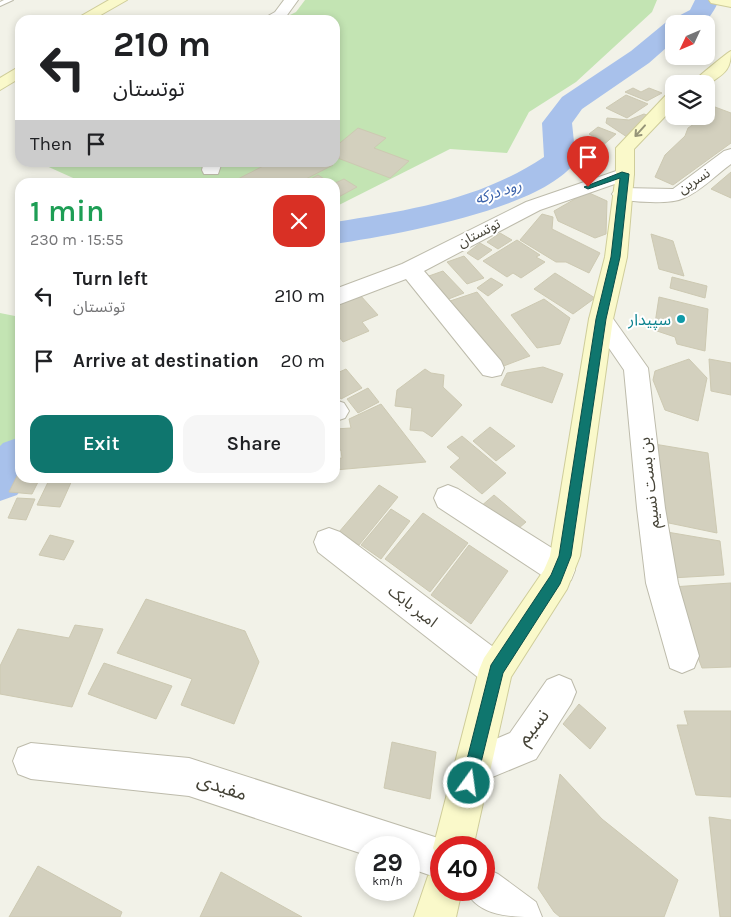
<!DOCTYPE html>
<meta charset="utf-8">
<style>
:root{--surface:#fff;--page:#f6f6f6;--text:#202124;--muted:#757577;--accent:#0f766e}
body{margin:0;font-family:Karla,"Noto Sans Arabic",sans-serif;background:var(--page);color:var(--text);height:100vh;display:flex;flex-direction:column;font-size:19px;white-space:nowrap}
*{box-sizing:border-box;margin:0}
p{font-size:16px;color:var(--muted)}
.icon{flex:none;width:28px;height:28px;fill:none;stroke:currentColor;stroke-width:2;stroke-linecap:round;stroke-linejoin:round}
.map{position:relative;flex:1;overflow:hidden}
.sheet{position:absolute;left:15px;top:178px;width:325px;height:305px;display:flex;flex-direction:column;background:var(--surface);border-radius:15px;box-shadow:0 2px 8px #0003}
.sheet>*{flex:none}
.top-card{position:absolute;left:15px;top:15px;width:325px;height:152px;border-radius:15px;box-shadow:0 2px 8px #0003;background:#fff;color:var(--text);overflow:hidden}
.needle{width:32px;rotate:226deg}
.controls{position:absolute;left:665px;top:15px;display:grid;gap:10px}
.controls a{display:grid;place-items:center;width:50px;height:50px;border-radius:10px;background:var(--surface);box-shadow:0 2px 8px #0003;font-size:25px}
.speed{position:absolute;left:355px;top:836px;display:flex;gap:10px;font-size:25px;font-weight:700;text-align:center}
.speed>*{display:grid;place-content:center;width:65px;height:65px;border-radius:50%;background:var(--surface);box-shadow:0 2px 8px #0003;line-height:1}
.speed small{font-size:12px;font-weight:400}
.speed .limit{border:8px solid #d22;background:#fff;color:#111}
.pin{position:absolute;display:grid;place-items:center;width:42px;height:42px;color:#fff;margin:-51px -21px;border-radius:50% 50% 50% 0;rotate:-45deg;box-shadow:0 0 5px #0007}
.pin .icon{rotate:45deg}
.me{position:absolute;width:55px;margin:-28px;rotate:14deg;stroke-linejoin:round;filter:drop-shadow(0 0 4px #0008)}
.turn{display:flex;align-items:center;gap:18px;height:105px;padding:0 15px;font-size:22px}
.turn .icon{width:65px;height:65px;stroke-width:2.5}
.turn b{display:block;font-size:35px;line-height:42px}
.then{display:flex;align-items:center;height:48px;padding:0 15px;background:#0003;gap:10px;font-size:19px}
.round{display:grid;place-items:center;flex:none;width:52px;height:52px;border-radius:15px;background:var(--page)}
.summary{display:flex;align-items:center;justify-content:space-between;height:85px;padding:0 15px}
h1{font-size:30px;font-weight:600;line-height:38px;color:#1e9e55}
.button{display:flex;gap:10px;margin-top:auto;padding:10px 15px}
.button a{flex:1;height:58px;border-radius:15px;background:var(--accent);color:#fff;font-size:20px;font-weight:600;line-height:58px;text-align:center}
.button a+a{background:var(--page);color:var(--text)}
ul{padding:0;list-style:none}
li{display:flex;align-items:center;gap:15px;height:65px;padding:0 15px}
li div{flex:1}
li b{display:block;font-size:19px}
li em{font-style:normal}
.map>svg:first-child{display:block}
</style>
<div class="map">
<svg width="731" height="917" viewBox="0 0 731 917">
<rect width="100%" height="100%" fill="#f2f2e8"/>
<!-- green -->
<path fill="#c3e4b3" d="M305,0H657L652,12L576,82L529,112L507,153L450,149L335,207V182H82L42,164L47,162H335V20H280L296,12Z
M0,313L20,317V444L0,467Z"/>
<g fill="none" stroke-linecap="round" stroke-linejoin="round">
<!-- river -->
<path fill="#a8c1eb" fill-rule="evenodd" d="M695,0H719C707,27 701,24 674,24V41L649,63L582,109L572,123L576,161C542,210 393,235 335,244V222C410,210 479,200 544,157L542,123L562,97L631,51L665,23L690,10Z
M20,437V478H31L17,495L0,501V446L3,443Z"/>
</g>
<!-- building -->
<path fill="#d3d0be" stroke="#cdc9b2" d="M633,88L641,92L649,88L662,93L647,101L625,92Z
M626,95L648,104L627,118L606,108Z
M715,107L731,113V143L673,185L655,177L665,155L685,136L688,128L706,116Z
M644,114L649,116L627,137L606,123L607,118L629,120Z
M598,127L616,134L602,146L595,143L601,140L589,134Z
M358,128L386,138L374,148L409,161L390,178L335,157V147Z
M271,162H330L333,165L300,182H232Z
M731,172V198L711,189Z
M318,175L329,182H305Z
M344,179L357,187L335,199V183Z
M587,192L607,201L606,234L595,238L558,221L554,211Z
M542,214L553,217L552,229L600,253L589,273L566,262H556L520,240Z
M500,233L512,240L498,249L487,242Z
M651,234L673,241L684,276L659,269Z
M517,240L540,255L536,257L545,262L521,278L513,273L507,277L483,261Z
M480,243L492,250L478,260L467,253Z
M464,256L484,278L467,284L447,262Z
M443,271L464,293L446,300L426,277Z
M555,273L595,298L573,314L534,289Z
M672,277L707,286L705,298L670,288Z
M491,278L503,285L488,296L477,288Z
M477,292L530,356L501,367L450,301Z
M360,295L378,315L362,322L369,331L343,342L335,332V305Z
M659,297L708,309L705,351L677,344L675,337L654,330Z
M544,299L570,318L560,344L537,348L511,315Z
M689,359L707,378L698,421L665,410L653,380L655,371Z
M709,359L731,363V395L711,391Z
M543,367L563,374L552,403L501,385L507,373Z
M346,369L362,388L341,399L335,391V374Z
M425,369L431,373L444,375L443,387L462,405L432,437L423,431L410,430L412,408L395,406L397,390Z
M368,388L379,402L358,413L347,399Z
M381,404L426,462L335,470V459L342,458L341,450L336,451L335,429L351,428L349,419Z
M490,427L515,446L496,461L473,441Z
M462,436L506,473L482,494L450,467L460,458L447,447Z
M654,444L708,453L717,533L664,522Z
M20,470V478H40L32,494L9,492Z
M50,478H73L60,507L37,505Z
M152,478H191L152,482Z
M379,485L398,497L359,545L339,532Z
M494,495L526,522L512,534L480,507Z
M17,498L35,499L26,520L8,518Z
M391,509L410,521L381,559L361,545Z
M423,513L468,543L430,592L385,559Z
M667,532L720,541L724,575L671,578Z
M50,535L74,541L64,560L39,555Z
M469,545L508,571L471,624L431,595Z
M731,583V667L702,668L672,587Z
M146,599L245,631L259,662L234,724L181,705L192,679L117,653Z
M75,625L103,629L72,707L0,694V666L18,629L69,638Z
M104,663L172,686L156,719L88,694Z
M579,704L606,728L590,749L563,724Z
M684,711H731V797L696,795L677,725H688Z
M392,742L436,752L430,799L384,788Z
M560,774L602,819L678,880L664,917H560L554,912L538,888Z
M709,817L731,820V917H720Z
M38,866L122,912L120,917H9Z
M221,872L302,917H200Z"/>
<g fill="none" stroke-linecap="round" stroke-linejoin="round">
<defs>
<path id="lane" d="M4,0H13L0,6V2Z"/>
<path id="street" d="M284,0H298L285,18L261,20L275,12Z
M731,149V164C717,174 701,191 684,198C669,205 632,202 615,198L612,194L615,190L622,188L673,189L724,151Z
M204,162H222L218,174H204L202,170Z
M625,168L632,170L634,174L632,178L540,210L424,271L501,361L504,368L501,375L492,377L483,375L406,279L335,306V289L402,264L526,202Z
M601,311L609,313L648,368L665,508L678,583L699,656L694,668L682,673L670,668L646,583L637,508L624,370L589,319L593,313Z
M335,400L344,403L349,411L345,418L336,421Z
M448,485L458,489L571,560L575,570L571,580L560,585L549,580L438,507L434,498L438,489Z
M329,528L340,532L508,658L513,670L508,682L496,687L484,682L318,552L314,542L318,532Z
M559,675L571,680L576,692L571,704L536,759L473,785L460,780L455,767L460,754L510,733L547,680Z
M31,743L189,758L441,839L456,848H441V879L409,868V848H366V855L189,796L31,779L18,774L13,761L18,748Z
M484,868L498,874L536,902L542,917C509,917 480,917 465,890H484Z"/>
<path id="secondary" d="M109,0H127L92,20H74Z
M709,0H731V7L711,3Z
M731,51C731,73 722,74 706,86V84H691C694,80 728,52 731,51Z
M20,66V78L0,90V78Z
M674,92V107L634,149V174L627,257L613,319L580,556L567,589L511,677L473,848H441V863L433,848L479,670L484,658L544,570L550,556L589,319L605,257L616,174V148L668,93Z
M441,870V890H462L456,917H414L428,876Z"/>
</defs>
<!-- lane casing -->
<use href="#lane" stroke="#bdbbab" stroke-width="2"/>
<!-- street casing -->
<use href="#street" stroke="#bdbbab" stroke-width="2"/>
<!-- secondary casing -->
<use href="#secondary" stroke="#cfcd9a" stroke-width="2"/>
<!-- lane -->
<use href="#lane" fill="#fff" fill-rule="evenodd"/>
<!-- street -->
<use href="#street" fill="#fff" fill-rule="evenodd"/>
<!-- secondary -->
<use href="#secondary" fill="#faf9ca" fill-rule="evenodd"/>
</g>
<!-- one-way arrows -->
<defs><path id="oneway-shaft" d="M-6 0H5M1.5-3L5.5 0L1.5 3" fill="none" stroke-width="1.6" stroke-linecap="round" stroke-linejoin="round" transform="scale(1.25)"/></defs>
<use stroke="#969579" href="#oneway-shaft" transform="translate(640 131) rotate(132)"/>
<!-- route -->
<path fill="#0f766e" stroke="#0a4d48" d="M622,172L629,174L620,257L606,319L571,556L560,584L503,673L476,783L474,788L469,791L463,788L461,783L491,665L551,575L559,556L596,319L611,257L620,178L588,189L584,187Z"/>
<!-- markers -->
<circle fill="#0f9aa8" stroke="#fff" stroke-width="2" cx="681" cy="319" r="5"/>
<g text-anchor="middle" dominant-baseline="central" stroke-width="4" stroke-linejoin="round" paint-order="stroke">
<!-- far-street labels -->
<g font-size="14" fill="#454337" stroke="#fff">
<text transform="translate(694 181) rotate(-33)">نسرین</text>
<text transform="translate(479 233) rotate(-27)">توتستان</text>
</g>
<!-- far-water labels -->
<g font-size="15" font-style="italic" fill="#3860a9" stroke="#fff">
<text transform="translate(498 192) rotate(-19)">رود درکه</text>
</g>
<!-- culture labels -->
<g font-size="16" fill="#0d838f" stroke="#fff" text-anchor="end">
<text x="671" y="319">سپیدار</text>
</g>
<!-- street labels -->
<g font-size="16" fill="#454337" stroke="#fff">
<text transform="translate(649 483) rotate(-96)">بن بست نسیم</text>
<text transform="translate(413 606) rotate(38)">امیر بابک</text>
</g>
<!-- near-street labels -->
<g font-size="19" fill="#454337" stroke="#fff">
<text transform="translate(533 727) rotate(-51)">نسیم</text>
<text transform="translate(222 787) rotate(18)">مفیدی</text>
</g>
</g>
</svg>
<div class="controls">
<a><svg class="needle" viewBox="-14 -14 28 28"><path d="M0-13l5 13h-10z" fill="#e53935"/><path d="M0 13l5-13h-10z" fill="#757577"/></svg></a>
<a><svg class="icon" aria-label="layers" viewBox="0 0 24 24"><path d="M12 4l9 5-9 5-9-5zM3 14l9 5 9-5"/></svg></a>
</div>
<div class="speed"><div>29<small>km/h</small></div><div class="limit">40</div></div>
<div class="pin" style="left:588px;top:187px;background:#d93025"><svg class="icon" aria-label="arrive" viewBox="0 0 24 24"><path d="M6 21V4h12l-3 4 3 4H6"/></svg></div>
<svg class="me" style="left:469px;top:783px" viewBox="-20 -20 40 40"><circle r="17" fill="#0f766e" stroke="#fff" stroke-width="3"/><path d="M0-11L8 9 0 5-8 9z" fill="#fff"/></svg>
<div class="top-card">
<div class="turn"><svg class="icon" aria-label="left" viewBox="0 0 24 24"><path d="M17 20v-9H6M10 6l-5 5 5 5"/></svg><div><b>210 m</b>توتستان</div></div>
<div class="then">Then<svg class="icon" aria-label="arrive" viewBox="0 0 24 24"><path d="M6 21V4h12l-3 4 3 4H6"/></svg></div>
</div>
<section class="sheet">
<div class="summary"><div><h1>1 min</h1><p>230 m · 15:55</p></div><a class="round" style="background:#d93025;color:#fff"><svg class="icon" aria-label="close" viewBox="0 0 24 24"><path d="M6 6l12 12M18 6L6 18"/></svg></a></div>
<ul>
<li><svg class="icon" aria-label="left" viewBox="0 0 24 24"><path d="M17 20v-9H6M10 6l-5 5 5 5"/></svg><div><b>Turn left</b><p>توتستان</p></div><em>210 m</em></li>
<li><svg class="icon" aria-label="arrive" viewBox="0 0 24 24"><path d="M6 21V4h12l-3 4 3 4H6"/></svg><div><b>Arrive at destination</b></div><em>20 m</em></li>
</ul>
<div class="button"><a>Exit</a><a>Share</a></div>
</section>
</div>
